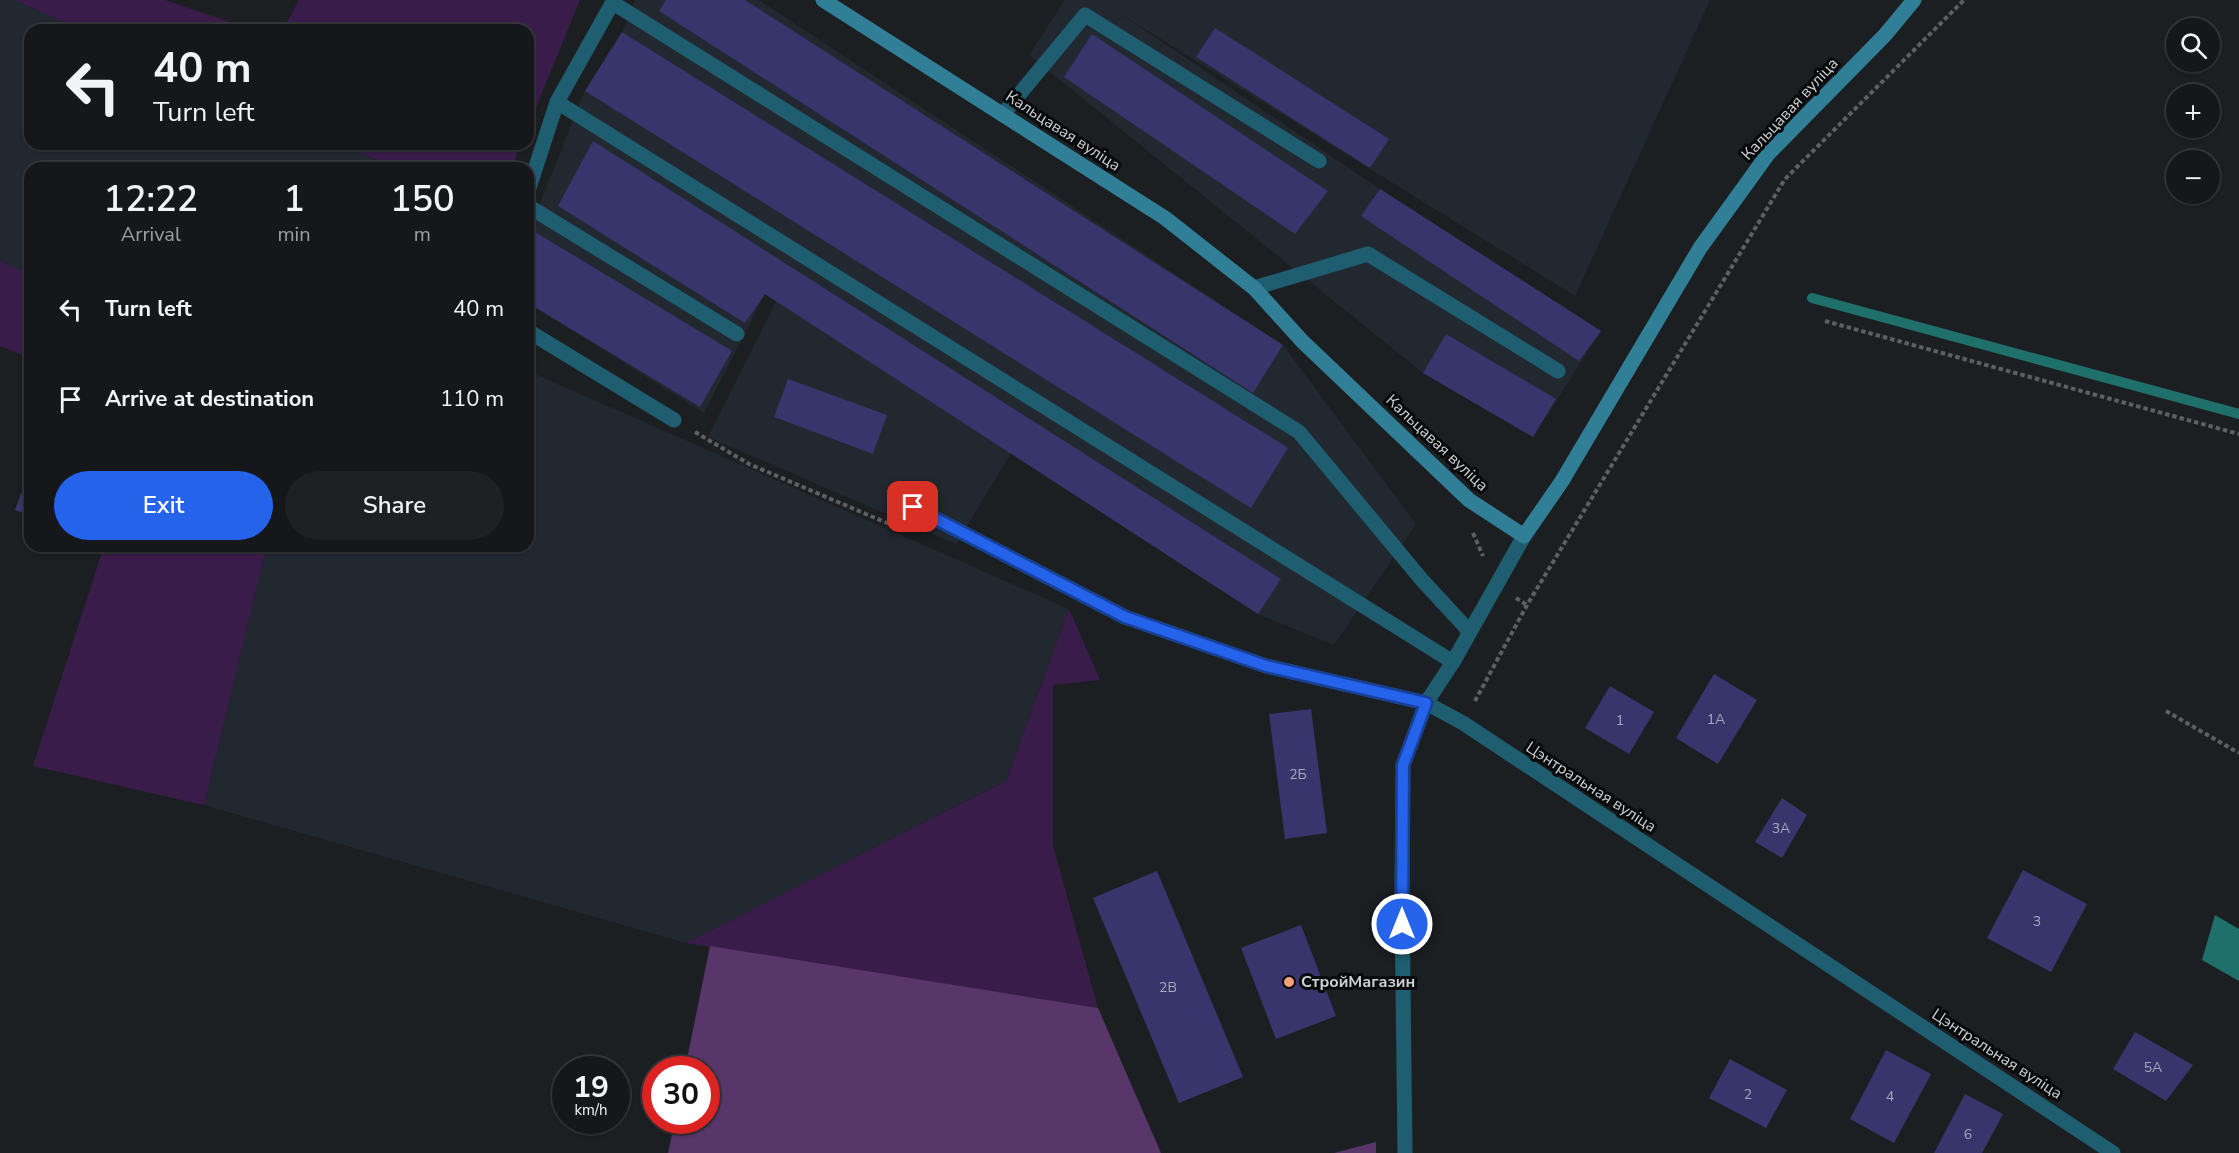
<!DOCTYPE html>
<meta charset="utf-8">
<style>
:root{--surface:#15171a;--page:#1e2023;--text:#f1f3f6;--muted:#9d9fa2;--line:#343639;--accent:#2563eb}
body{margin:0;font-family:"Nunito Sans",sans-serif;background:var(--page);color:var(--text);height:100vh;display:flex;flex-direction:column;font-size:22px;white-space:nowrap}
*{box-sizing:border-box;margin:0}
p{font-size:20px;color:var(--muted)}
.icon{flex:none;width:33px;height:33px;fill:none;stroke:currentColor;stroke-width:2;stroke-linecap:round;stroke-linejoin:round}
.map{position:relative;flex:1;overflow:hidden}
.sheet{position:absolute;left:24px;top:162px;width:510px;height:390px;display:flex;flex-direction:column;background:var(--surface);border-radius:18px;box-shadow:0 2px 4px #0004,0 0 0 2px var(--line)}
.sheet>*{flex:none}
.hud{position:absolute;left:24px;top:24px;width:510px;height:126px;border-radius:18px;box-shadow:0 2px 4px #0004,0 0 0 2px var(--line);background:#15171a;color:var(--text);overflow:hidden}
.controls{position:absolute;left:2166px;top:18px;display:grid;gap:12px}
.controls a{display:grid;place-items:center;width:54px;height:54px;border-radius:50%;background:var(--surface);box-shadow:0 2px 4px #0004,0 0 0 2px var(--line);font-size:30px}
.speed{position:absolute;left:552px;top:1056px;display:flex;gap:12px;font-size:30px;font-weight:700;text-align:center}
.speed>*{display:grid;place-content:center;width:78px;height:78px;border-radius:50%;background:var(--surface);box-shadow:0 2px 4px #0004,0 0 0 2px var(--line);line-height:1}
.speed small{font-size:15px;font-weight:400}
.speed .limit{border:9px solid #d22;background:#fff;color:#111}
.pin{position:absolute;display:grid;place-items:center;width:51px;height:51px;color:#fff;margin:-26px;border-radius:12px;box-shadow:0 3px 9px #0006}
.me{position:absolute;width:66px;margin:-33px;rotate:0deg;stroke-linejoin:round;filter:drop-shadow(0 0 4px #0008)}
.turn{display:flex;align-items:center;gap:21px;height:126px;padding:0 30px;font-size:27px}
.turn .icon{width:78px;height:78px;stroke-width:2.5}
.turn b{display:block;font-size:42px;line-height:51px}
.eta{display:flex;justify-content:space-evenly;align-items:center;height:102px;text-align:center}
.eta b{font-size:36px;font-weight:600;line-height:42px}
.button{display:flex;gap:12px;margin-top:auto;padding:12px 30px}
.button a{flex:1;height:69px;border-radius:36px;background:var(--accent);color:#fff;font-size:24px;font-weight:600;line-height:69px;text-align:center}
.button a+a{background:var(--page);color:var(--text)}
ul{padding:0;list-style:none}
li{display:flex;align-items:center;gap:18px;height:90px;padding:0 30px}
li div{flex:1}
li b{display:block;font-size:22px}
li em{font-style:normal}
.map>svg:first-child{display:block}
</style>
<div class="map">
<svg width="2239" height="1153" viewBox="0 0 2239 1153">
<rect width="100%" height="100%" fill="#1c1f22"/>
<!-- built -->
<path fill="#212830" d="M0,0H14L82,30H30V144H341L395,168H30V275L0,261Z
M635,0H759L1283,345L1416,524L1334,645L1258,614L1011,453L956,544L708,437L776,302L765,294L704,413L528,303V233L585,91L622,32Z
M1065,0H1710L1575,296L1119,13L1380,189L1601,331L1533,437L1423,373L1029,55Z
M528,371L1069,609L1006,781L686,943L204,805L267,546H528Z"/>
<!-- green -->
<path fill="#3a1c4a" d="M14,0H165L254,30H82Z
M299,0H580L528,127V30H283Z
M341,144H521L511,168H395Z
M0,261L30,275V358L0,346Z
M104,546H267L204,805L33,766Z
M1069,609L1100,680L1053,685V846L1098,1008L686,943L1006,781Z"/>
<!-- forest -->
<path fill="#58366a" d="M710,946L1098,1008L1161,1153H668L675,1121L706,1120V1070L685,1069Z
M1376,1142V1153H1334Z"/>
<!-- water -->
<path fill="#1f6f6b" d="M2215,915L2239,929V981L2202,960Z"/>
<g fill="none" stroke-linecap="round" stroke-linejoin="round">
<!-- stream -->
<path stroke="#1f6f6b" stroke-width="10" d="M1812,298L2239,414"/>
</g>
<!-- building -->
<path fill="#37356c" d="M666,0H745L1283,345L1253,393L659,11Z
M1215,28L1389,139L1370,168L1196,57Z
M622,32L1288,448L1251,508L585,91Z
M1092,34L1328,191L1295,234L1064,77Z
M593,141L1281,579L1258,614L765,294L745,323L558,206Z
M1380,189L1601,331L1579,361L1361,216Z
M530,229L732,351L700,407L528,303V233Z
M1446,334L1556,399L1533,437L1423,373Z
M788,379L887,415L873,454L774,417Z
M30,470V515L15,510Z
M1714,674L1757,700L1718,764L1676,738Z
M1610,686L1654,712L1629,754L1585,728Z
M1311,709L1327,833L1285,839L1269,714Z
M1782,798L1807,815L1782,858L1755,842Z
M2023,870L2087,904L2051,972L1987,938Z
M1157,871L1243,1077L1179,1103L1093,898Z
M1301,925L1336,1016L1276,1039L1241,948Z
M2135,1032L2193,1065L2166,1101L2113,1069Z
M1886,1050L1931,1074L1894,1143L1850,1119Z
M1730,1059L1787,1090L1766,1128L1709,1098Z
M1965,1094L2003,1114L1982,1153H1934Z"/>
<g fill="none" stroke-linecap="round" stroke-linejoin="round">
<!-- path -->
<path stroke="#5d5f62" stroke-width="4" stroke-dasharray="4.5 3" stroke-linecap="butt" d="M1825,321L2239,434
M695,432L749,464L894,526
M1473,533L1483,556
M1516,598L1527,605
M1475,701L1527,605L1785,179L1964,0
M2166,711L2239,753"/>
<!-- lane -->
<path stroke="#1f5e70" stroke-width="15" d="M613,3L1299,432L1422,580L1470,632
M557,102L1453,662
M1003,114L1085,15L1319,161
M528,191L557,102L614,0
M528,206L737,334
M1254,288L1368,254L1558,371
M528,331L674,420
M913,507L1125,617L1266,666L1426,703"/>
<!-- street -->
<path stroke="#1f5e70" stroke-width="15" d="M1426,703L1463,723L2113,1153
M1405,1153L1402,901L1403,765L1426,703L1453,662L1524,536"/>
<!-- secondary -->
<path stroke="#317f97" stroke-width="15" d="M823,0L1165,218L1254,288L1302,341L1469,500L1524,536L1562,481L1700,248L1768,154L1885,35L1914,0"/>
</g>
<g fill="none" stroke-linecap="round" stroke-linejoin="round">
<defs>
<path id="route" d="M913,507L1125,617L1266,666L1426,703L1403,765L1402,924"/>
</defs>
<!-- route casing -->
<use href="#route" stroke="#184099" stroke-width="15"/>
<!-- route -->
<use href="#route" stroke="#2563eb" stroke-width="10"/>
</g>
<!-- markers -->
<circle fill="#f2a17e" stroke="#08090a" stroke-width="2" cx="1289" cy="982" r="6"/>
<g text-anchor="middle" dominant-baseline="central" stroke-width="6" stroke-linejoin="round" paint-order="stroke">
<!-- number labels -->
<g font-size="14" fill="#a9aab9">
<text x="1716" y="719">1А</text>
<text x="1620" y="720">1</text>
<text x="1298" y="774">2Б</text>
<text x="1781" y="828">3А</text>
<text x="2037" y="921">3</text>
<text x="1168" y="987">2В</text>
<text x="2153" y="1067">5А</text>
<text x="1748" y="1094">2</text>
<text x="1890" y="1096">4</text>
<text x="1968" y="1134">6</text>
</g>
<!-- street labels -->
<g font-size="16" fill="#cfd1d3" stroke="#08090a">
<text transform="translate(1790 109) rotate(-47)">Кальцавая вуліца</text>
<text transform="translate(1063 131) rotate(33)">Кальцавая вуліца</text>
<text transform="translate(1437 443) rotate(43)">Кальцавая вуліца</text>
<text transform="translate(1591 787) rotate(33)">Цэнтральная вуліца</text>
<text transform="translate(1997 1054) rotate(33)">Цэнтральная вуліца</text>
</g>
<!-- poi labels -->
<g font-size="16" font-weight="bold" fill="#cfd1d3" stroke="#08090a" text-anchor="start">
<text x="1301" y="982">СтройМагазин</text>
</g>
</g>
</svg>
<div class="controls">
<a><svg class="icon" aria-label="search" viewBox="0 0 24 24"><circle cx="10" cy="10" r="6"/><path d="M15 15l6 6"/></svg></a>
<a>+</a>
<a>−</a>
</div>
<div class="speed"><div>19<small>km/h</small></div><div class="limit">30</div></div>
<div class="pin" style="left:913px;top:507px;background:#d93025"><svg class="icon" aria-label="arrive" viewBox="0 0 24 24"><path d="M6 21V4h12l-3 4 3 4H6"/></svg></div>
<svg class="me" style="left:1402px;top:924px" viewBox="-20 -20 40 40"><circle r="17" fill="#2563eb" stroke="#fff" stroke-width="3"/><path d="M0-11L8 9 0 5-8 9z" fill="#fff"/></svg>
<div class="hud">
<div class="turn"><svg class="icon" aria-label="left" viewBox="0 0 24 24"><path d="M17 20v-9H6M10 6l-5 5 5 5"/></svg><div><b>40 m</b>Turn left</div></div>
</div>
<section class="sheet">
<div class="eta">
<div><b>12:22</b><p>Arrival</p></div>
<div><b>1</b><p>min</p></div>
<div><b>150</b><p>m</p></div>
</div>
<ul>
<li><svg class="icon" aria-label="left" viewBox="0 0 24 24"><path d="M17 20v-9H6M10 6l-5 5 5 5"/></svg><div><b>Turn left</b></div><em>40 m</em></li>
<li><svg class="icon" aria-label="arrive" viewBox="0 0 24 24"><path d="M6 21V4h12l-3 4 3 4H6"/></svg><div><b>Arrive at destination</b></div><em>110 m</em></li>
</ul>
<div class="button"><a>Exit</a><a>Share</a></div>
</section>
</div>
